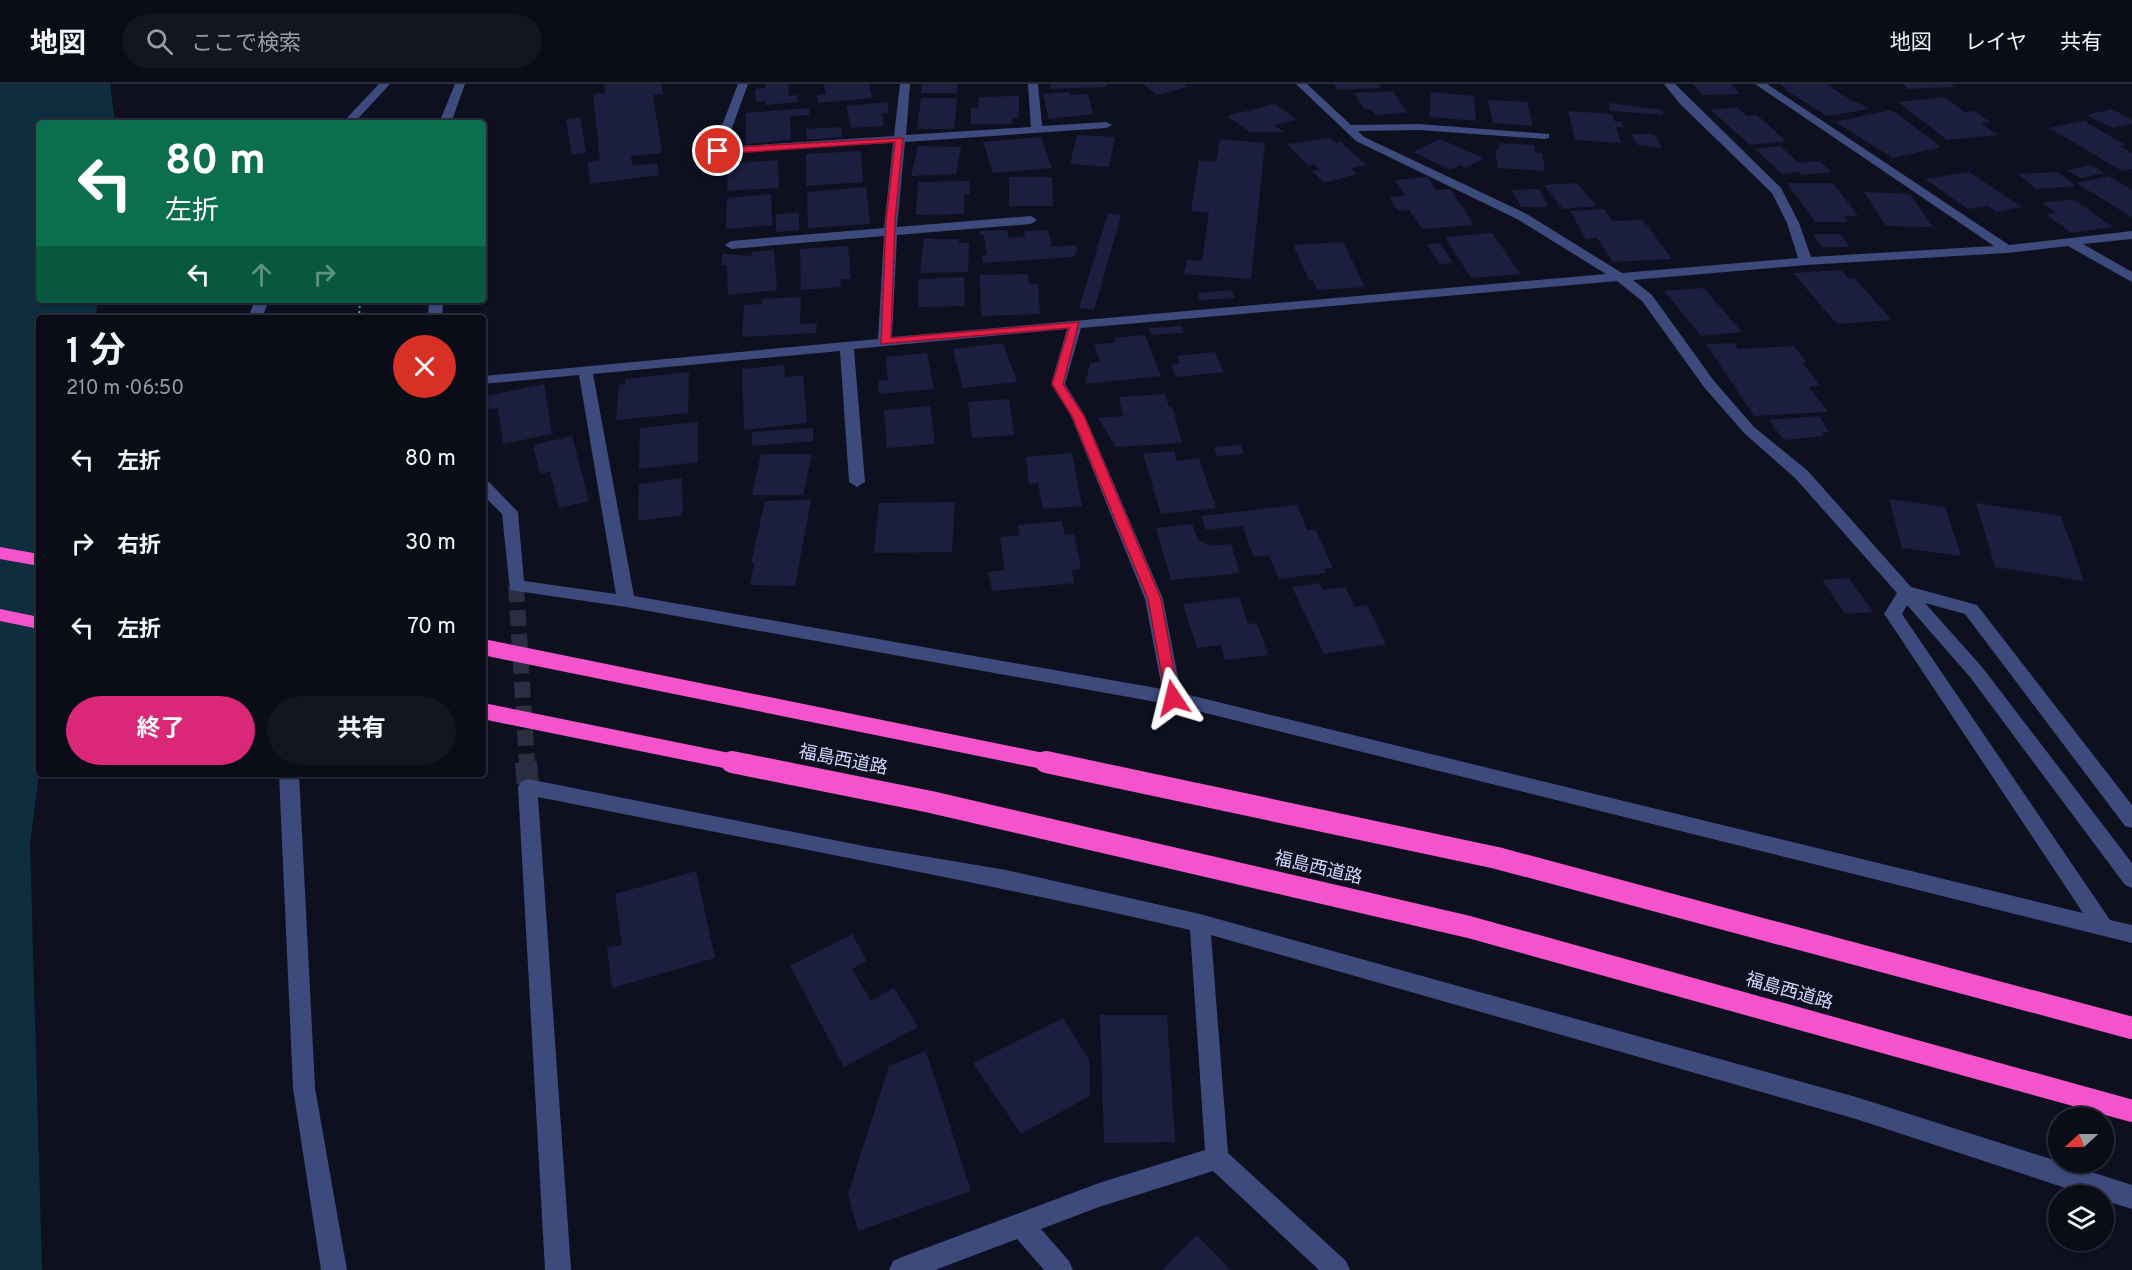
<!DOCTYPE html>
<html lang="ja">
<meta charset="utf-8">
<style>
:root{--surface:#0a0c18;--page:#131521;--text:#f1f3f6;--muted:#999ba2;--line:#2a2c37;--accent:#db2777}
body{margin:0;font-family:Overpass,"Noto Sans JP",sans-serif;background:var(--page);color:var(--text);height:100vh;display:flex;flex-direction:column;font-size:22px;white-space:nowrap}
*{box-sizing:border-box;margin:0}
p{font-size:20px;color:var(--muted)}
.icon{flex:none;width:33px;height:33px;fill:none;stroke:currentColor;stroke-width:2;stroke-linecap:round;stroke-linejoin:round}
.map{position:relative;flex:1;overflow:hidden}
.sheet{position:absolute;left:36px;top:231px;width:450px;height:462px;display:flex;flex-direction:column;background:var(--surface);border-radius:6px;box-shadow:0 2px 4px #0004,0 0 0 2px var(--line)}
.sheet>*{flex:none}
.hud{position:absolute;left:36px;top:36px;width:450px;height:183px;border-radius:6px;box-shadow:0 2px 4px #0004,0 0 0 2px var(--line);background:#0b6e4f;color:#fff;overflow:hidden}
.needle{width:39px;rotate:249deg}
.fabs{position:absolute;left:2048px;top:1023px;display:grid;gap:12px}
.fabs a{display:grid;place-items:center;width:66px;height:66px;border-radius:50%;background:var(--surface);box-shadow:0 2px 4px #0004,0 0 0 2px var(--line);font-size:30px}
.pin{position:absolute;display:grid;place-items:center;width:51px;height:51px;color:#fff;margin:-26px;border:3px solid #fff;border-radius:50%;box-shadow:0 2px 6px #0007}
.me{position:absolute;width:66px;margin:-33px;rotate:350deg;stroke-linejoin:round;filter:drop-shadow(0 0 4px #0008)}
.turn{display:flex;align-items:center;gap:21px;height:126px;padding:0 30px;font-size:27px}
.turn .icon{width:78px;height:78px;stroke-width:2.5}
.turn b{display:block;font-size:42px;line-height:51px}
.lanes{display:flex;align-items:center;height:57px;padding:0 30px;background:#0003;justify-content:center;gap:30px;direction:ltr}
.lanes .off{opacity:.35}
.round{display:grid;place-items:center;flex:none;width:63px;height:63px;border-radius:32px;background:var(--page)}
.head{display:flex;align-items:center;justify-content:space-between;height:102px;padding:0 30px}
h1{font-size:36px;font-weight:700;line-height:45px}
.button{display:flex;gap:12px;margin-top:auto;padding:12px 30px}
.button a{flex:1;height:69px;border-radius:36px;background:var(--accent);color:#fff;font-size:24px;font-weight:700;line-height:69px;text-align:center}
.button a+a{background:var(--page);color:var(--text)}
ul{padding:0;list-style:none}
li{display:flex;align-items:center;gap:18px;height:84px;padding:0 30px}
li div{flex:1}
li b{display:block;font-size:22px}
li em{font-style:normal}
header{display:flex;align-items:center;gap:36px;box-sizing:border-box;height:84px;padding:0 30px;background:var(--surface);border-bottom:2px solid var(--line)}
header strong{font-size:28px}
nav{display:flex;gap:33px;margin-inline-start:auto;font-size:21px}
.search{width:420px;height:54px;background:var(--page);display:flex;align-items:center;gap:15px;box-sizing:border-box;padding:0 21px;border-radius:33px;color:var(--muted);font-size:22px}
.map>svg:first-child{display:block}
</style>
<header>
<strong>地図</strong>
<div class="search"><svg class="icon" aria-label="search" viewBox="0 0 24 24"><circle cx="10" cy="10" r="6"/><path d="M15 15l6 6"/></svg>ここで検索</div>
<nav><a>地図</a><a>レイヤ</a><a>共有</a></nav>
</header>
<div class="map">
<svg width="2132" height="1186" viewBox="0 0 2132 1186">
<rect width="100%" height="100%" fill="#0e1020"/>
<!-- water -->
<path fill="#0e2e3f" d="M0,0H110L115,39H39V216H98L95,234H39V689L30,759L42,1186H0Z"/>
<!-- building -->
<path fill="#1c1e3f" d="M604,0H661L663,10L653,11L662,69L631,72L632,82L657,79L659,91L590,100L588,78L600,76L593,10L605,9Z
M765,0H788L789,12L797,11L798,18L766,21L765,17L756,18L755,5L765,4Z
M824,0H869L872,14L818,19L817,11L826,10Z
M922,0H957V9H921Z
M1050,0H1107V3L1051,5Z
M1143,0H1184L1188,3L1157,11Z
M1334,0H1378L1381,4L1337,6Z
M1693,0H1731L1740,10L1702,11Z
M1780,0H1826L1854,18H1858L1869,25L1827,32L1784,5H1787Z
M1903,0H1951L1955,3L1908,5Z
M1393,7L1407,29L1375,31L1371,25H1364L1354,9Z
M1069,8L1070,11L1088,10L1093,30L1049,35L1043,10Z
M1430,8L1474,12L1476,37L1430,33Z
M1019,12V33H1013L1012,40H971V24H978L979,13Z
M1945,13L1965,28L1975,27L1990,38L1981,39L1998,51L1947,56L1898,18Z
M921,14H957L954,45H917Z
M1488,16L1527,18L1533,42L1493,39Z
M887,18L889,29L882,30L884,42L851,44L846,22Z
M1608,19L1663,26V31L1610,27Z
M1275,20L1297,36L1274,41L1284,48H1250L1227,32Z
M1737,23L1747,32L1757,31L1786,57L1750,61L1711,26Z
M809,24V31L790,32L791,56L746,60V29Z
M2112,25L2132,36V40L2112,44L2087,31Z
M1891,26L1900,32L1941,63L1893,74L1835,38Z
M1568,27L1612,30L1614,37L1622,38L1624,43H1616L1621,59L1575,56Z
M580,33L586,69L572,71L566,35Z
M2084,37L2126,61L2120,62L2132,69V85L2122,87L2049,44Z
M841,43L842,53L807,56L806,45Z
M1631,50H1654L1662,64L1638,61Z
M1077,51L1115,53L1109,83L1070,80Z
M1041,53L1052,84L993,89L983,58Z
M1330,54L1335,59L1341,58L1366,81L1351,84L1357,90L1324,99L1312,87L1319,85L1314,80L1308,81L1287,60Z
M1220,55L1265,59L1251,195L1184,190L1187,176L1202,177L1209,129L1191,127L1199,76L1216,78Z
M1440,55L1484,74L1465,84L1460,81L1451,86L1413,68Z
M1499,59L1534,61L1535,68L1542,69L1545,87L1498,84L1495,65H1499Z
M918,62L961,63L956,90L911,92Z
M1780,62L1799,79L1819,77L1832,88L1802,91L1798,88L1782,90L1755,65Z
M861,67L863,98L806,102V70Z
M778,76L779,104L727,107L728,80Z
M2090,81L2105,89L2081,94L2067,86Z
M1969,88L2022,123L1997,128L1988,122L1968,125L1925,95Z
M2058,88L2076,102L2036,105L2018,90Z
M2109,92L2132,106V133L2076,99Z
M1009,93H1052L1053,122H1009Z
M1428,93L1436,106L1450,105L1474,141L1422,145L1409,126L1398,127L1389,113L1405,112L1395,96Z
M970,97V110H964V130L916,131L918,98Z
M1577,99L1596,122L1563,125L1544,101Z
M1787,99H1833L1858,132H1844L1848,138H1815Z
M866,103L870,140L808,144L807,108Z
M1539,105L1548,123H1521L1512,106Z
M1864,108L1910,110L1933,143L1886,142Z
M771,110L772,141L726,145L727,114Z
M2073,115L2113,143L2071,149L2046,130L2056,129L2042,119Z
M1604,125L1612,137L1643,136L1672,175L1613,178L1597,154L1586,155L1570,127Z
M799,129V146L776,148V130Z
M1108,129L1121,131L1094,226L1079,224Z
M1007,146L1009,154L1025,153L1024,147L1048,146L1052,163L1076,161L1077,167L1073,173L983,179L982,171H987L984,151H980V147Z
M1492,149L1520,190L1471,194L1445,153Z
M1813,150H1840L1850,163H1822Z
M924,155H959V159H969L968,188L920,189Z
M1343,158L1365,203L1318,206L1313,196H1309L1293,161Z
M1440,159L1453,179L1439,180L1427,160Z
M848,162L851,195H840L841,203L801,206L800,165Z
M774,166L777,206L728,211L727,181H722V170L752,172L751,168Z
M1841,186L1849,195L1854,194L1892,236L1837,240L1793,189Z
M1028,190L1029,200H1038L1040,230L981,232L980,191Z
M964,193L965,222L918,223V195Z
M1704,204L1742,248L1701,252L1664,207Z
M1232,206L1235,214L1200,216L1197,209Z
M801,213L800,240L817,239L816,249L742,253L744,221L762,220V215Z
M1182,242L1184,249L1151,251L1149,244Z
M1145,251L1161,292L1085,300L1090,279L1100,278L1094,261L1116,258L1114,254Z
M1003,259L1017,298L963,304L953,265Z
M1734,259L1738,265L1794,262L1806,278H1802L1820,302L1809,303L1828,328L1754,332L1706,260Z
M1215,268L1224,288L1176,293L1171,281L1180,280L1177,272Z
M927,269L934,305L879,310L877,297L888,296L885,273Z
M784,281L785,293L803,291L807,339L744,346L742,285Z
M689,288L688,329L616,336L619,301L625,300V295Z
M544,300L552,350L503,360L498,324L489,326L487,312Z
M1165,310L1169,323L1172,322L1182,359L1116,363L1098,334L1123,332L1119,313Z
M1009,315L1014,351L972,354L968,318Z
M930,322L935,360L887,364L884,326Z
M1819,332L1829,348L1822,349L1824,352L1784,356L1769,336Z
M698,338V378L639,385L640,344Z
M813,344V357L752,362V348Z
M572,352L589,417L559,424L550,388L540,390L533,361Z
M1241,361L1244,370L1217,372L1214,363Z
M1174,367L1177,377L1199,374L1216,424L1161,430L1143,370Z
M1072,369L1082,422L1043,425L1038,399L1029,400L1026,373Z
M761,370H812L803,411H752Z
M682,394L683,431L638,437L639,400Z
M1889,415L1945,423L1961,472L1902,464Z
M811,416L795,502L750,501L754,479H751L765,417Z
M955,418L952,468L874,469L879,419Z
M1976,419L2061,432L2084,497L1995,483Z
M1297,421L1307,446L1315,445L1333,484L1324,485L1326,489L1279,495L1269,471L1254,473L1242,442L1206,446L1201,432Z
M1062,437L1065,451L1074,450L1081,485L1072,486L1074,499L992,507L988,488L1005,486L1000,453L1020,451L1018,441Z
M1192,440L1198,456L1211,462L1231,460L1240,489L1171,496L1156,444Z
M1849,494L1873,528L1845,530L1822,496Z
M1319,499L1323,506L1345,503L1355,523L1367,521L1386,560L1324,570L1292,503Z
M1239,513L1248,540L1257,539L1268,571L1225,576L1221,561L1197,564L1183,520Z
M696,787L715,874L612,904L607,864L622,861L615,810Z
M852,850L867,877L852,885L871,917L894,904L918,943L844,983L790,882Z
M1100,931H1167L1175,1058L1104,1059Z
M1063,934L1089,976L1090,1012L1021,1050L973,979Z
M926,967L971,1107L858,1147L848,1110L889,982Z
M1197,1151L1231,1186H1162Z"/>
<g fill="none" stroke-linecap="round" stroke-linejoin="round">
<!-- minor-tunnel-far1 -->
<path stroke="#2b2e41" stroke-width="16" stroke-dasharray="16 8" stroke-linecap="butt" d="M516,502L527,679"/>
<!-- minor-tunnel -->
<path stroke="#2b2e41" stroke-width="22" stroke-dasharray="22 11" stroke-linecap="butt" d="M526,678L528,703"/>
<!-- path -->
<path stroke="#36aa84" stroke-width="2" stroke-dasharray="2 3" stroke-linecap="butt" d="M359,234L360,216"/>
<!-- minor -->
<path fill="#3c4b7c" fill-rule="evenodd" d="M379,0H390L354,39H342Z
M455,0H465L451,39H439Z
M738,0H748L725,63L894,52L900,0H910L906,51L1031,43L1028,0H1038L1042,42L1106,38L1112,41L1106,44L905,58L897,143L1031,132L1037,136L1031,140L897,151L892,253L1606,190L1517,135L1356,57L1296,0H1307L1351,41L1419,40L1549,50V54L1545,55L1419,46L1358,47L1364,53L1525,129L1622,189L1798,174L1787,139L1772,109L1680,20L1664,0H1675L1781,104L1799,139L1811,173L1994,162L1755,0H1767L2009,161L2132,147V155L2083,160L2132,188V198L2068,162L2007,169L1806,181L1633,196L1652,211L1714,297L1754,343L1808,387L1911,503L1977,521L2132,721V744L2125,742L1965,530L1925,519L1982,583L2132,779V804L2125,801L1970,593L1907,521L1902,530L2110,836L2132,841V859L1173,621L626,523L510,506L502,430L483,411V397L489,398L518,428L524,497L616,510L579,291L483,300V292L878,255L884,152L731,165L725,161L731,157L884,144L893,59L714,69L712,67ZM1617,197L1642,217L1704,303L1744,349L1796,395L1897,509L1884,530L1887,534L2083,829L1181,609L1163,515L1085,332L1065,300L1081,244ZM1067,245L1051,300L1071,332L1145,515L1162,605L634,512L593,290L840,267L849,398L857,403L865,398L854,265Z
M255,216H269L262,234H248Z
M429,216H443L442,234H428Z
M279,690H299L315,1004L347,1186H321L293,1004Z
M528,695L869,763L1006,786L1200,830L1856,1013L2132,1101V1125L2103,1116V1112H2090L1856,1035L1211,851L1228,1069L1346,1177L1350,1186H1319L1213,1087L1099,1123L1041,1145L1069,1177L1073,1186H1044L1017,1155L935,1186H889L893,1177L902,1173L1099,1099L1205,1066L1190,846C974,796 756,757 538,713L571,1186H545L518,703L521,698Z"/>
<!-- highway -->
<path fill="#f453cb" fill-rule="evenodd" d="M0,463L39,470V482L0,475Z
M0,525L39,533V545L0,537Z"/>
<!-- highway-bridge-far1 -->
<path stroke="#f453cb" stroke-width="16" d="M483,563L1053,679
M483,627L739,679"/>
<!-- highway-bridge -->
<path stroke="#f453cb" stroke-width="22" d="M732,678L931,718L1469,843L2132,1027
M1046,678L1497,774L2132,944"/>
</g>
<!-- route -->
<path fill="#e11d48" stroke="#92132f" stroke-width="1.5" d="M903,54L895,137L891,254L1079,238L1063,300L1084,332L1161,515L1179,614L1177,618H1168L1166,614L1148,515L1072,332L1052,300L1069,244L881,260L886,137L895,58L718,70L714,67L718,64Z"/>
<g text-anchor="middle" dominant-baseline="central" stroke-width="4.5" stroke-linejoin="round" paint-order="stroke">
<!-- street labels -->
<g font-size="18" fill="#d0d7fc" stroke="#0e1020">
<text transform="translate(843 677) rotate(11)">福島西道路</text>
<text transform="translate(1318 785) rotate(13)">福島西道路</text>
<text transform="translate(1789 908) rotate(16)">福島西道路</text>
</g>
</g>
</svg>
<div class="fabs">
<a><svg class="needle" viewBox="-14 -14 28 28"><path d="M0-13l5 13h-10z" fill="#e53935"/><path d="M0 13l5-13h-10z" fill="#999ba2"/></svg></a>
<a><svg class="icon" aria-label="layers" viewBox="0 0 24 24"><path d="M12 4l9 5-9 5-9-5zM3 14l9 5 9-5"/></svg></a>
</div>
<div class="pin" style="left:718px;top:67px;background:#d93025"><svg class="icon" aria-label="arrive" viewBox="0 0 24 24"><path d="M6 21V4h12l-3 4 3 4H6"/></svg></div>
<svg class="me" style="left:1173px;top:614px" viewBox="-20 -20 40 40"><path d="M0-17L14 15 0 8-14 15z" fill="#e11d48" stroke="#fff" stroke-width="4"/></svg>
<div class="hud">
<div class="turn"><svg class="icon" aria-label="left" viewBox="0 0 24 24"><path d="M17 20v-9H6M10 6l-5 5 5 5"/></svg><div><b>80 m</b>左折</div></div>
<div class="lanes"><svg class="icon" aria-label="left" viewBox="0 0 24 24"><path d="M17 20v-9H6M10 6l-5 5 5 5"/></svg><svg class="icon off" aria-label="ahead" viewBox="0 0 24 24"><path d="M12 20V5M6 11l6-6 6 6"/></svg><svg class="icon off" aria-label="right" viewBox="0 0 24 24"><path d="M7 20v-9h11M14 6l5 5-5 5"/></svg></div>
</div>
<section class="sheet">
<div class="head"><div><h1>1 分</h1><p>210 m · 06:50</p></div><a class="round" style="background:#d93025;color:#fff"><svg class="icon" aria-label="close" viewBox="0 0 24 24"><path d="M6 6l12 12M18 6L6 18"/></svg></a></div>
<ul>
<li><svg class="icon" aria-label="left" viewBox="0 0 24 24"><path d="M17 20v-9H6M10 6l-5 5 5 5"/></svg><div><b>左折</b></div><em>80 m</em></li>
<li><svg class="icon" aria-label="right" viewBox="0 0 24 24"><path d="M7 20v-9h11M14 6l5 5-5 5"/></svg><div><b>右折</b></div><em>30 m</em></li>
<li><svg class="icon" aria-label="left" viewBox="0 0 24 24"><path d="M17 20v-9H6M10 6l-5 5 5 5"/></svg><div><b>左折</b></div><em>70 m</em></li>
</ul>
<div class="button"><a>終了</a><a>共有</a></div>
</section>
</div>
